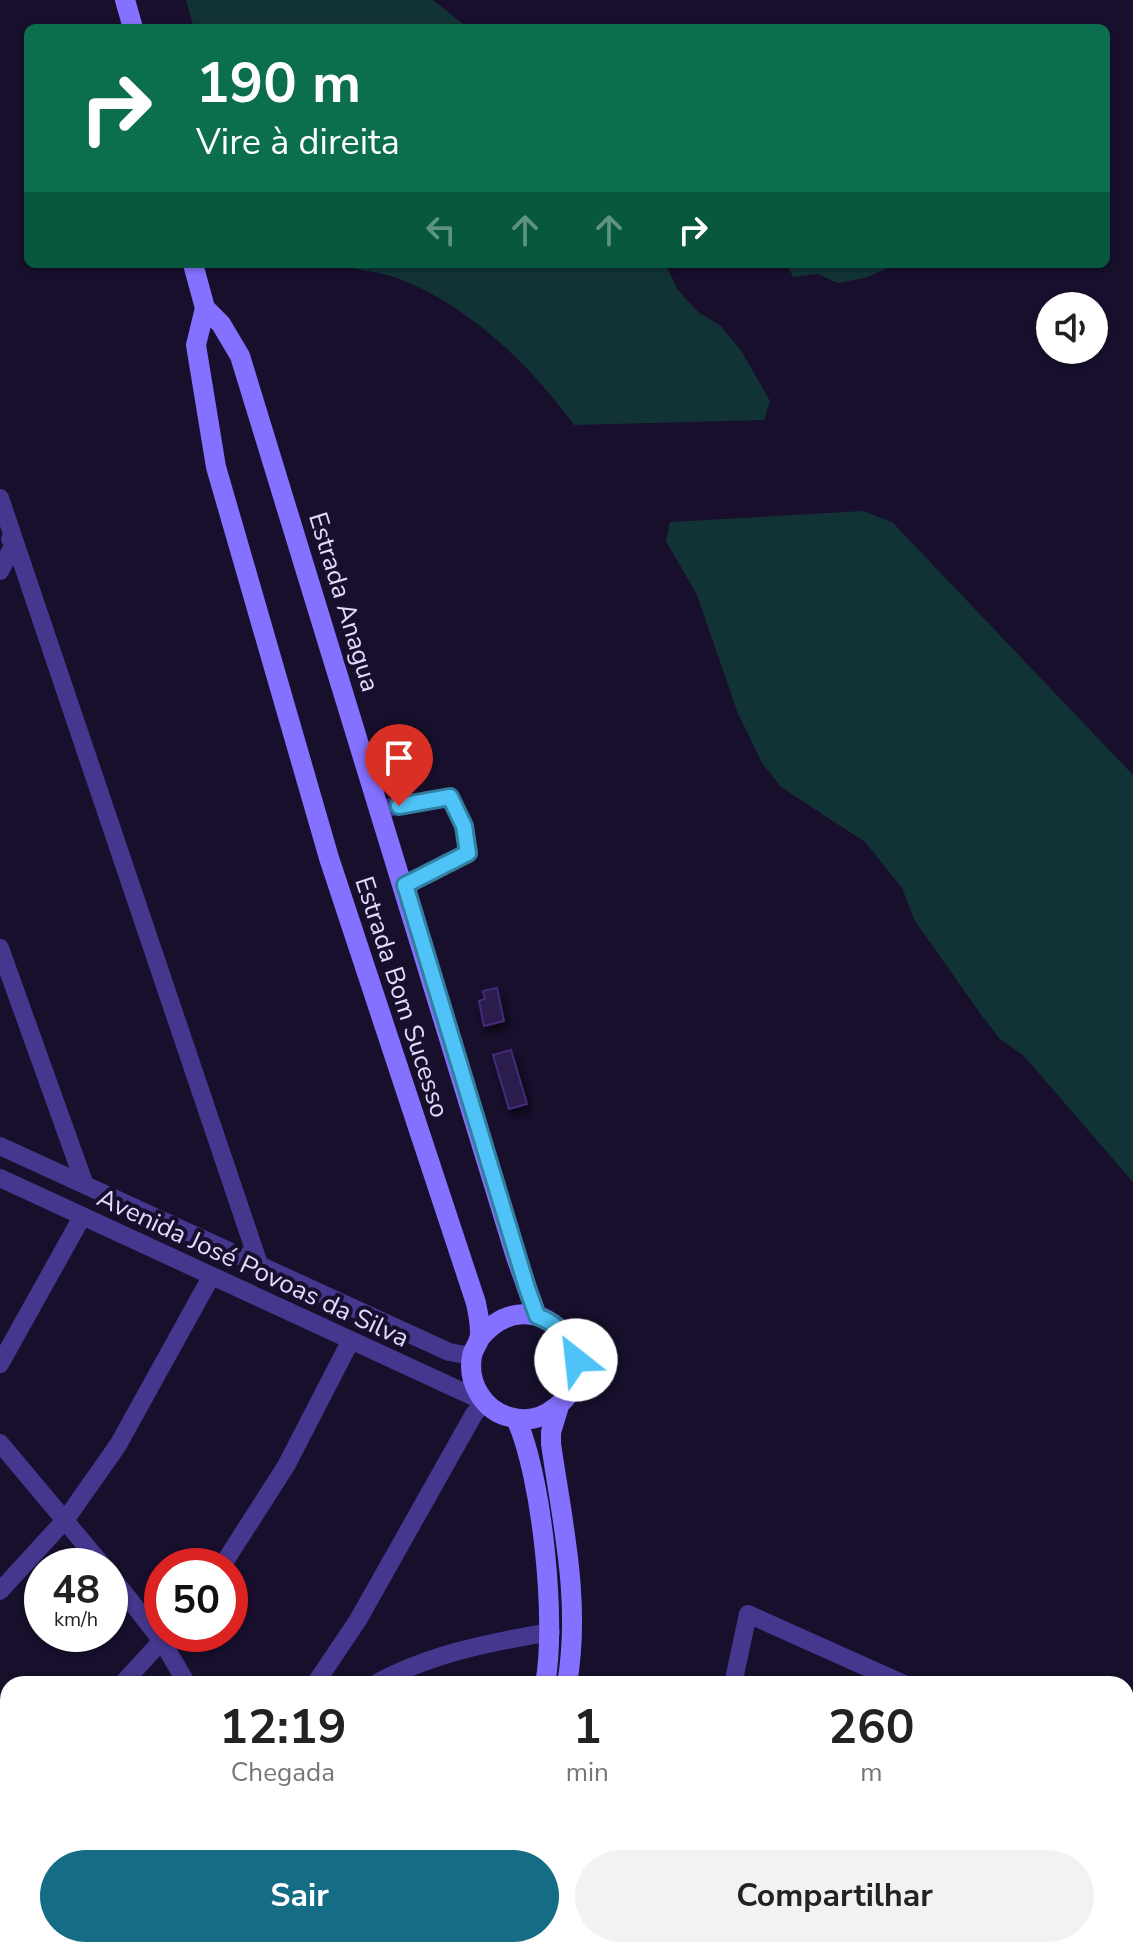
<!DOCTYPE html>
<html lang="pt">
<meta charset="utf-8">
<style>
:root{--surface:#fff;--page:#f2f2f2;--text:#222;--muted:#767676;--accent:#156d85}
body{margin:0;font-family:"Nunito Sans",sans-serif;background:var(--page);color:var(--text);height:100vh;display:flex;flex-direction:column;font-size:30px;white-space:nowrap}
*{box-sizing:border-box;margin:0}
p{font-size:26px;color:var(--muted)}
.icon{flex:none;width:44px;height:44px;fill:none;stroke:currentColor;stroke-width:2;stroke-linecap:round;stroke-linejoin:round}
.map{position:relative;flex:1;overflow:hidden}
.side{position:absolute;left:0px;top:1676px;width:1134px;height:282px;display:flex;flex-direction:column;background:var(--surface);border-radius:24px 24px 0 0;box-shadow:0 2px 6px #0004}
.side>*{flex:none}
.guide{position:absolute;left:24px;top:24px;width:1086px;height:244px;border-radius:12px;box-shadow:0 2px 6px #0004;background:#0b6e4f;color:#fff;overflow:hidden}
.controls{position:absolute;left:1036px;top:292px;display:grid;gap:16px}
.controls a{display:grid;place-items:center;width:72px;height:72px;border-radius:50%;background:var(--surface);box-shadow:0 2px 6px #0004;font-size:40px}
.speed{position:absolute;left:24px;top:1548px;display:flex;gap:16px;font-size:40px;font-weight:700;text-align:center}
.speed>*{display:grid;place-content:center;width:104px;height:104px;border-radius:50%;background:var(--surface);box-shadow:0 2px 6px #0004;line-height:1}
.speed small{font-size:20px;font-weight:400}
.speed .limit{border:12px solid #d22;background:#fff;color:#111}
.pin{position:absolute;display:grid;place-items:center;width:68px;height:68px;color:#fff;margin:-82px -34px;border-radius:50% 50% 50% 0;rotate:-45deg;box-shadow:0 0 8px #0007}
.pin .icon{rotate:45deg}
.me{position:absolute;width:88px;margin:-44px;rotate:331deg;stroke-linejoin:round;filter:drop-shadow(0 0 6px #0008)}
.turn{display:flex;align-items:center;gap:28px;height:168px;padding:0 40px;font-size:36px}
.turn .icon{width:104px;height:104px;stroke-width:2.5}
.turn b{display:block;font-size:56px;line-height:68px}
.lanes{display:flex;align-items:center;height:76px;padding:0 40px;background:#0003;justify-content:center;gap:40px;direction:ltr}
.lanes .off{opacity:.35}
.eta{display:flex;justify-content:space-evenly;align-items:center;height:136px;text-align:center}
.eta b{font-size:48px;font-weight:700;line-height:56px}
.action{display:flex;gap:16px;margin-top:auto;padding:16px 40px}
.action a{flex:1;height:92px;border-radius:48px;background:var(--accent);color:#fff;font-size:32px;font-weight:700;line-height:92px;text-align:center}
.action a+a{background:var(--page);color:var(--text)}
.map>svg:first-child{display:block}
</style>
<div class="map">
<svg width="1133" height="1957" viewBox="0 0 1133 1957">
<defs>
<filter id="shadow"><feDropShadow dx="3.5" dy="6" stdDeviation="4" flood-color="#0009"/></filter>
</defs>
<rect width="100%" height="100%" fill="#170f2c"/>
<!-- green -->
<path fill="#123336" d="M186,0H433L468,28H194Z
M333,264H665L678,290L698,312L721,326L742,352L770,401L764,420L574,425C529,363 466,303 394,277C374,270 353,270 333,264Z
M787,264H897L865,278L838,283L818,274L793,277Z
M864,511L893,523L1133,775V1182L1023,1055L1000,1039L982,1016L915,921L902,888L865,842L781,787L762,763L737,711L697,595L666,541L670,522Z"/>
<!-- building -->
<path fill="#2b1a4e" stroke="#442a7b" stroke-width="2" filter="url(#shadow)" d="M497,988L504,1021L484,1026L479,1001L485,999L483,991Z
M511,1050L527,1104L509,1109L493,1055Z"/>
<g fill="none" stroke-linecap="round" stroke-linejoin="round">
<!-- street -->
<path stroke="#45378d" stroke-width="18" d="M0,498L260,1267
M0,571L15,542L10,539
M380,809L450,797L464,826L468,853L405,885
M0,948L85,1185
M0,1146L449,1352L472,1356
M0,1178L485,1402L474,1414L358,1620L315,1684
M0,1364L82,1217
M0,1443L103,1566
M222,1566L286,1466L350,1342
M110,1575L162,1641L187,1684
M0,1591L66,1519L118,1445L211,1277
M122,1684L168,1634
M375,1684C429,1654 491,1642 551,1632
M733,1684L748,1614L904,1684
M1126,1788L1133,1791
M1126,1816L1133,1811
M0,1832L8,1820
M98,1957L102,1950
M284,1957L289,1950
M666,1957L668,1950
M887,1957L899,1950"/>
<!-- secondary -->
<path stroke="#8571ff" stroke-width="20" d="M125,0L133,28
M193,264L205,308L221,324L240,356L516,1257L537,1316
M205,308L196,345L216,467L329,858L476,1303C478,1314 482,1329 479,1340C477,1345 473,1350 472,1356C467,1383 484,1411 510,1417C527,1422 543,1418 556,1407C616,1360 533,1271 479,1339
M559,1406L551,1432V1444C563,1526 581,1602 567,1684
M516,1419C542,1475 557,1623 545,1684
M474,1957L476,1950
M495,1957L497,1950"/>
</g>
<g fill="none" stroke-linecap="round" stroke-linejoin="round">
<defs>
<path id="route" d="M399,806L450,797L464,826L468,853L405,885L527,1288L537,1316C559,1324 571,1338 576,1360"/>
</defs>
<!-- route casing -->
<use href="#route" stroke="#337fa1" stroke-width="20"/>
<!-- route -->
<use href="#route" stroke="#4fc3f7" stroke-width="14"/>
</g>
<g text-anchor="middle" dominant-baseline="central" stroke-width="8" stroke-linejoin="round" paint-order="stroke">
<!-- street labels -->
<g font-size="26" fill="#e2daff" stroke="#170f2c">
<text transform="translate(344 602) rotate(73)">Estrada Anagua</text>
<text transform="translate(402 997) rotate(72)">Estrada Bom Sucesso</text>
<text transform="translate(253 1268) rotate(25)">Avenida José Povoas da Silva</text>
</g>
</g>
</svg>
<div class="controls">
<a><svg class="icon" aria-label="sound" viewBox="0 0 24 24"><path d="M4 9h4l5-4v14l-5-4H4zM17 9q2 3 0 6"/></svg></a>
</div>
<div class="speed"><div>48<small>km/h</small></div><div class="limit">50</div></div>
<div class="pin" style="left:399px;top:806px;background:#d93025"><svg class="icon" aria-label="arrive" viewBox="0 0 24 24"><path d="M6 21V4h12l-3 4 3 4H6"/></svg></div>
<svg class="me" style="left:576px;top:1360px" viewBox="-20 -20 40 40"><circle r="19" fill="#fff"/><path d="M0-13L10 11 0 6-10 11z" fill="#4fc3f7"/></svg>
<div class="guide">
<div class="turn"><svg class="icon" aria-label="right" viewBox="0 0 24 24"><path d="M7 20v-9h11M14 6l5 5-5 5"/></svg><div><b>190 m</b>Vire à direita</div></div>
<div class="lanes"><svg class="icon off" aria-label="left" viewBox="0 0 24 24"><path d="M17 20v-9H6M10 6l-5 5 5 5"/></svg><svg class="icon off" aria-label="ahead" viewBox="0 0 24 24"><path d="M12 20V5M6 11l6-6 6 6"/></svg><svg class="icon off" aria-label="ahead" viewBox="0 0 24 24"><path d="M12 20V5M6 11l6-6 6 6"/></svg><svg class="icon" aria-label="right" viewBox="0 0 24 24"><path d="M7 20v-9h11M14 6l5 5-5 5"/></svg></div>
</div>
<section class="side">
<div class="eta">
<div><b>12:19</b><p>Chegada</p></div>
<div><b>1</b><p>min</p></div>
<div><b>260</b><p>m</p></div>
</div>
<div class="action"><a>Sair</a><a>Compartilhar</a></div>
</section>
</div>
